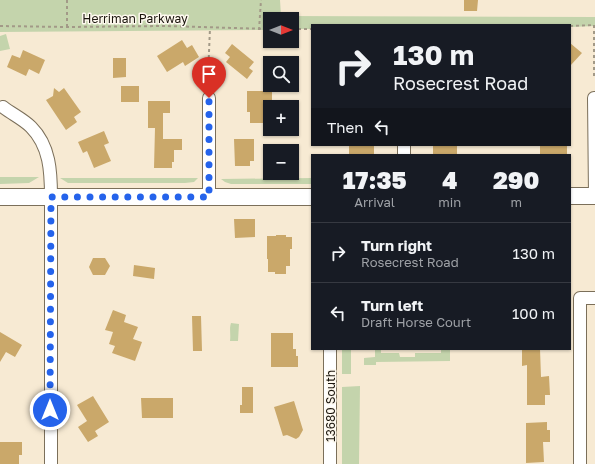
<!DOCTYPE html>
<meta charset="utf-8">
<style>
:root{--surface:#171b24;--page:#20242c;--text:#f1f3f6;--muted:#9ea1a6;--line:#363941}
body{margin:0;font-family:"Golos Text",sans-serif;background:var(--page);color:var(--text);height:100vh;display:flex;flex-direction:column;font-size:15px;white-space:nowrap}
*{box-sizing:border-box;margin:0}
p{font-size:13px;color:var(--muted)}
.icon{flex:none;width:22px;height:22px;fill:none;stroke:currentColor;stroke-width:2;stroke-linecap:round;stroke-linejoin:round}
.map{position:relative;flex:1;overflow:hidden}
.drawer{position:absolute;left:311px;top:154px;width:260px;height:196px;display:flex;flex-direction:column;background:var(--surface);border-radius:0px;box-shadow:0 1px 3px #0004}
.drawer>*{flex:none}
.top-card{position:absolute;left:311px;top:24px;width:260px;height:122px;border-radius:0px;box-shadow:0 1px 3px #0004;background:#171b24;color:var(--text);overflow:hidden}
.needle{width:26px;rotate:90deg}
.fabs{position:absolute;left:263px;top:12px;display:grid;gap:8px}
.fabs a{display:grid;place-items:center;width:36px;height:36px;border-radius:0px;background:var(--surface);box-shadow:0 1px 3px #0004;font-size:20px}
.pin{position:absolute;display:grid;place-items:center;width:34px;height:34px;color:#fff;margin:-41px -17px;border-radius:50% 50% 50% 0;rotate:-45deg;box-shadow:0 0 4px #0007}
.pin .icon{rotate:45deg}
.me{position:absolute;width:44px;margin:-22px;rotate:0deg;stroke-linejoin:round;filter:drop-shadow(0 0 3px #0008)}
.turn{display:flex;align-items:center;gap:14px;height:84px;padding:0 16px;font-size:18px}
.turn .icon{width:52px;height:52px;stroke-width:2.5}
.turn b{display:block;font-size:28px;line-height:34px}
.then{display:flex;align-items:center;height:38px;padding:0 16px;background:#0003;gap:8px;font-size:15px}
.eta{display:flex;justify-content:space-evenly;align-items:center;height:68px;text-align:center}
.eta b{font-size:24px;font-weight:800;line-height:28px}
ul{padding:0;list-style:none}
li{display:flex;align-items:center;gap:12px;height:60px;padding:0 16px;border-top:1px solid var(--line)}
li div{flex:1}
li b{display:block;font-size:15px}
li em{font-style:normal}
.map>svg:first-child{display:block}
</style>
<div class="map">
<svg width="595" height="464" viewBox="0 0 595 464">
<rect width="100%" height="100%" fill="#f7ead3"/>
<!-- green -->
<path fill="#c4d4ac" d="M0,0H280L281,16L595,17V26L570,27V25H312V29H292V19H270V30L0,32Z
M6,34L10,49L0,51V36Z
M0,177H39L29,183L0,184Z
M60,178H198L194,182L185,183H68Z
M312,178V184H231L225,182L221,179Z
M231,323L239,324L238,341H230C231,334 229,329 231,323Z
M342,349H351V374H342Z
M375,349H381V353H399L400,357H415V353H441V349H450V361L376,362V365H364V358L375,357Z
M360,386L359,464H342V387Z"/>
<!-- building -->
<path fill="#caa86a" d="M464,0H478L477,11H464Z
M182,40L187,48L192,45L199,57L185,66L183,62L167,72L157,56Z
M570,43L582,53L570,66Z
M232,44L254,62L249,68L253,71L247,79L226,62L230,57L225,53Z
M23,50L45,60L39,74L29,69L26,76L7,67L12,55L20,58Z
M113,58H126V77L113,78Z
M121,86H139V102H121Z
M54,88L59,92L64,88L81,112L74,117L77,122L66,130L46,100L53,96Z
M247,91H272V107H270V123H250V112H247Z
M148,101H170V113H163V139H182V150H174V162H172V168H154L155,128H148Z
M104,131L109,143L104,145L111,161L94,168L87,151L83,153L78,142Z
M234,139H254V161H250V166H235Z
M349,145H374V155H349Z
M433,145H457V155H433Z
M540,145H567V155H540Z
M234,219H255V237L235,238Z
M276,235H286V237H292V249H290V266H286V274H275V272H268V259H267V236H276Z
M93,258H105L110,266L105,275H93L89,267Z
M134,265L155,268L154,279L133,276Z
M113,310L126,315L124,322L138,327L133,339L142,342L135,361L112,353L115,346L109,344L113,332L105,330Z
M192,316H201L202,351H193Z
M0,332L22,345L15,357L6,352L0,362Z
M271,333H293V349H296V356H298V367H271Z
M522,349H540L541,377L549,376L550,395H545V405H527V365L522,366Z
M242,387H253V413H240V405H242Z
M93,396L109,422L95,431L98,436L88,442L78,427L87,421L77,405Z
M141,398H173V418H142Z
M294,401L303,430L299,437L296,439L287,435L283,436L274,407Z
M547,422V430H550V442H543L544,462L526,463V423Z
M0,442H22V455H19V464H0Z"/>
<g fill="none" stroke-linecap="round" stroke-linejoin="round">
<defs>
<path id="minor" d="M209,98V197
M594,98L595,196
M3,107C12,114 23,119 31,127C50,146 51,172 51,197V464
M404,155V145
M330,349V464
M580,464V298H595"/>
<path id="major" d="M570,196H595
M0,197H312"/>
</defs>
<!-- minor casing -->
<use href="#minor" stroke="#7b6f5a" stroke-width="14"/>
<!-- major casing -->
<use href="#major" stroke="#7b6f5a" stroke-width="18"/>
<!-- path -->
<path stroke="#a29987" stroke-width="2" stroke-dasharray="3 3" stroke-linecap="butt" d="M594,25V76
M0,26L67,27L165,26L270,29
M570,26L594,25
M67,27V0
M292,29H312
M259,30L261,0
M208,76L210,28"/>
<!-- minor -->
<use href="#minor" stroke="#fff" stroke-width="12"/>
<!-- major -->
<use href="#major" stroke="#fff" stroke-width="16"/>
</g>
<g fill="none" stroke-linecap="round" stroke-linejoin="round">
<!-- route -->
<path stroke="#2563eb" stroke-width="7" stroke-dasharray="0 12.6" d="M50,410L51,197H209V98"/>
</g>
<g text-anchor="middle" dominant-baseline="central" stroke-width="3" stroke-linejoin="round" paint-order="stroke">
<!-- street labels -->
<g font-size="12" fill="#1a150d" stroke="#fef9ef">
<text x="135" y="18">Herriman Parkway</text>
<text transform="translate(330 406) rotate(-90)">13680 South</text>
</g>
</g>
</svg>
<div class="fabs">
<a><svg class="needle" viewBox="-14 -14 28 28"><path d="M0-13l5 13h-10z" fill="#e53935"/><path d="M0 13l5-13h-10z" fill="#9ea1a6"/></svg></a>
<a><svg class="icon" aria-label="search" viewBox="0 0 24 24"><circle cx="10" cy="10" r="6"/><path d="M15 15l6 6"/></svg></a>
<a>+</a>
<a>−</a>
</div>
<div class="pin" style="left:209px;top:98px;background:#d93025"><svg class="icon" aria-label="arrive" viewBox="0 0 24 24"><path d="M6 21V4h12l-3 4 3 4H6"/></svg></div>
<svg class="me" style="left:50px;top:410px" viewBox="-20 -20 40 40"><circle r="17" fill="#2563eb" stroke="#fff" stroke-width="3"/><path d="M0-11L8 9 0 5-8 9z" fill="#fff"/></svg>
<div class="top-card">
<div class="turn"><svg class="icon" aria-label="right" viewBox="0 0 24 24"><path d="M7 20v-9h11M14 6l5 5-5 5"/></svg><div><b>130 m</b>Rosecrest Road</div></div>
<div class="then">Then<svg class="icon" aria-label="left" viewBox="0 0 24 24"><path d="M17 20v-9H6M10 6l-5 5 5 5"/></svg></div>
</div>
<section class="drawer">
<div class="eta">
<div><b>17:35</b><p>Arrival</p></div>
<div><b>4</b><p>min</p></div>
<div><b>290</b><p>m</p></div>
</div>
<ul>
<li><svg class="icon" aria-label="right" viewBox="0 0 24 24"><path d="M7 20v-9h11M14 6l5 5-5 5"/></svg><div><b>Turn right</b><p>Rosecrest Road</p></div><em>130 m</em></li>
<li><svg class="icon" aria-label="left" viewBox="0 0 24 24"><path d="M17 20v-9H6M10 6l-5 5 5 5"/></svg><div><b>Turn left</b><p>Draft Horse Court</p></div><em>100 m</em></li>
</ul>
</section>
</div>
